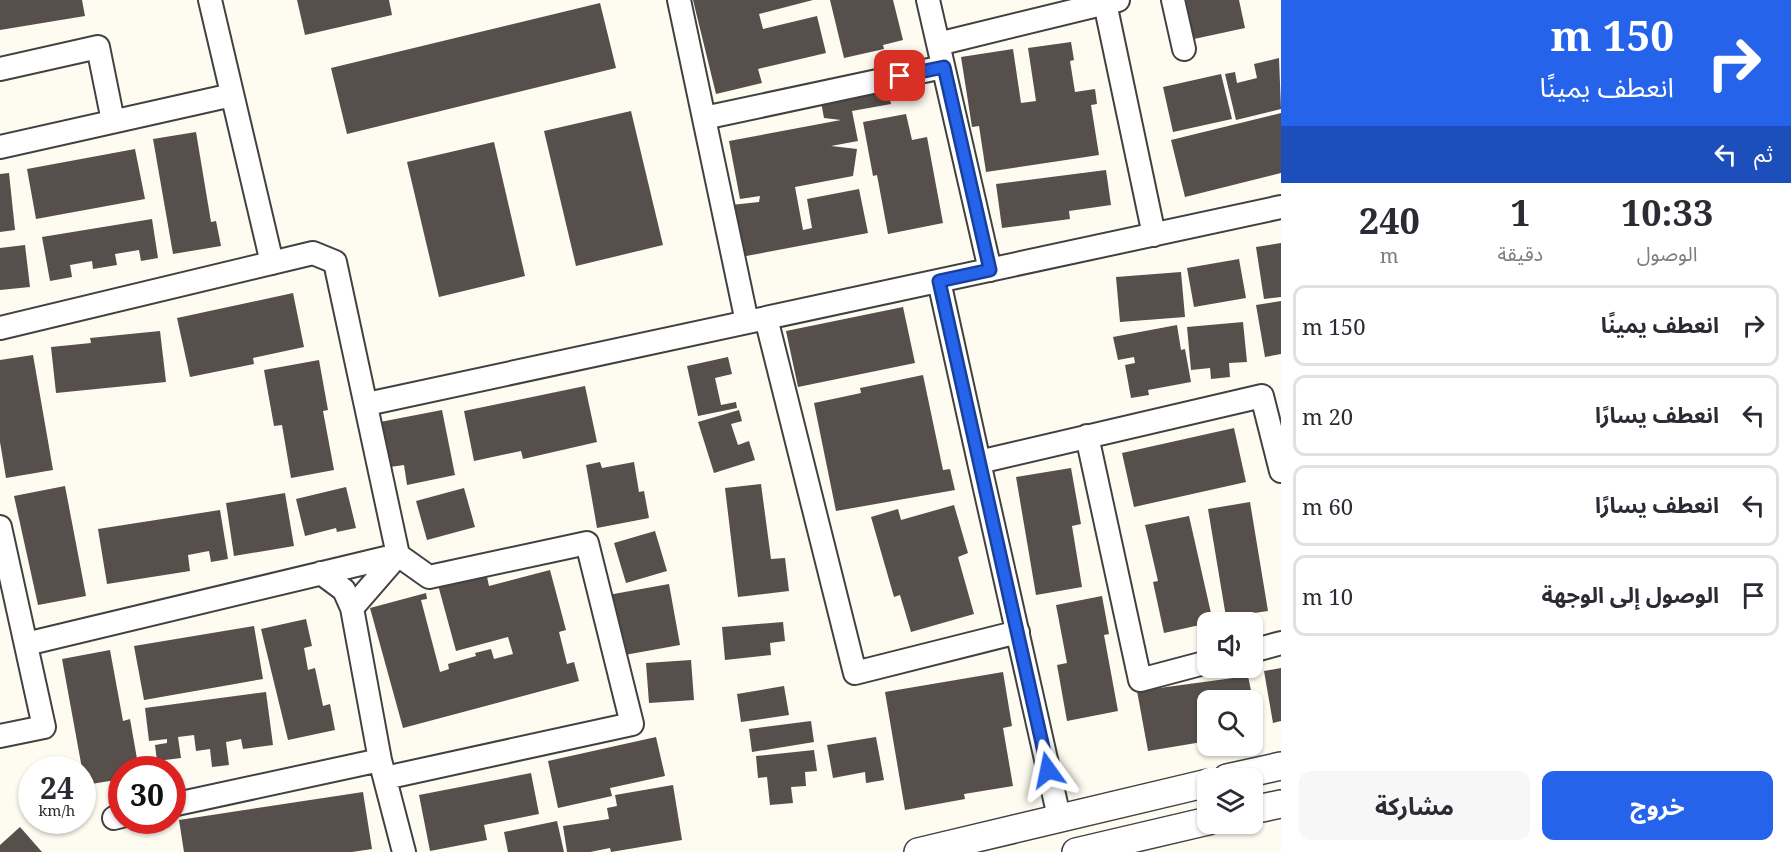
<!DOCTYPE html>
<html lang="ar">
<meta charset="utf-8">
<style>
:root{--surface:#fff;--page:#f7f7f7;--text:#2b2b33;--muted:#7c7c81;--line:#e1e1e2;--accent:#2563eb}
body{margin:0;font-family:"Noto Serif","Noto Sans Arabic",serif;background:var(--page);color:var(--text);direction:rtl;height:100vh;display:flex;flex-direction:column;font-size:22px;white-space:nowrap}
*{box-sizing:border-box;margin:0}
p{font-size:20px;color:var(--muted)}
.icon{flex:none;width:33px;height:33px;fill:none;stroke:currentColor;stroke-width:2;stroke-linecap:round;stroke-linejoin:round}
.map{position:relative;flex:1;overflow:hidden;direction:ltr}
.side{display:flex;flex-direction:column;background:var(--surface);width:510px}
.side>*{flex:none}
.top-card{background:#2563eb;color:#fff;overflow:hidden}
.controls{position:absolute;left:1197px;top:612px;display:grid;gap:12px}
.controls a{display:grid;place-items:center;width:66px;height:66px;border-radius:12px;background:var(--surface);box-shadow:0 2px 4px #0004;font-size:30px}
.speed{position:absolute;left:18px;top:756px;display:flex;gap:12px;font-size:30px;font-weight:700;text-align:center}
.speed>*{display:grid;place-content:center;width:78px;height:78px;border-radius:50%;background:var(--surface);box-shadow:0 2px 4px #0004;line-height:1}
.speed small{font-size:15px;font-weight:400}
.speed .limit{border:9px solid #d22;background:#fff;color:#111}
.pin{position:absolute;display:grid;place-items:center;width:51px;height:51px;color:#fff;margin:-26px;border-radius:12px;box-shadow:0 3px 9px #0006}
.me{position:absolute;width:66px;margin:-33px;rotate:348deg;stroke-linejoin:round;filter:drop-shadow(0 0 4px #0008)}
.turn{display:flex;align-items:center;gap:21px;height:126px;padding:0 18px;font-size:27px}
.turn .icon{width:78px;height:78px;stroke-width:2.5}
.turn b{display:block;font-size:42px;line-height:51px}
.then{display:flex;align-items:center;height:57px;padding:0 18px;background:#0003;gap:12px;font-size:22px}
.eta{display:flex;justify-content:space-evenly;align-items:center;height:102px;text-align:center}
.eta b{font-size:36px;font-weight:700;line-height:42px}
.action{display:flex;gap:12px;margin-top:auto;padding:12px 18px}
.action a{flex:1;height:69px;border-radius:12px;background:var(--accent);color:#fff;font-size:24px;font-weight:700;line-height:69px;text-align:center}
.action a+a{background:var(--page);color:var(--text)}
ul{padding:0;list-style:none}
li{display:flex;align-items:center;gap:18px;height:81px;margin:0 12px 9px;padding:0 6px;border:3px solid var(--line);border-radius:12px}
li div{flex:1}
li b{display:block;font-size:22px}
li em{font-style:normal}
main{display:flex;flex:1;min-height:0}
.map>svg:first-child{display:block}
</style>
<main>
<section class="side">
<div class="top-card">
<div class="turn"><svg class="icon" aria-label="right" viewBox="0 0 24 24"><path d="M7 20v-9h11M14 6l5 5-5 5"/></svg><div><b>150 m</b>انعطف يمينًا</div></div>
<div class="then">ثم<svg class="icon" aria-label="left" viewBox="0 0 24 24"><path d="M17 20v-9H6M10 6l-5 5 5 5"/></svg></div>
</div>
<div class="eta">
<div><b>10:33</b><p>الوصول</p></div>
<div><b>1</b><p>دقيقة</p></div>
<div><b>240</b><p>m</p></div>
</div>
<ul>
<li><svg class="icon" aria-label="right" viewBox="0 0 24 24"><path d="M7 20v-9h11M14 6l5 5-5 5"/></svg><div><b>انعطف يمينًا</b></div><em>150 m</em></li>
<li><svg class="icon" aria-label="left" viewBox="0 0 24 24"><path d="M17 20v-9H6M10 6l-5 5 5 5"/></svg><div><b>انعطف يسارًا</b></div><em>20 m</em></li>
<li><svg class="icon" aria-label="left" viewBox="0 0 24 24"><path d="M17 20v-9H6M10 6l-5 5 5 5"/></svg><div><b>انعطف يسارًا</b></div><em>60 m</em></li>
<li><svg class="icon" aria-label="arrive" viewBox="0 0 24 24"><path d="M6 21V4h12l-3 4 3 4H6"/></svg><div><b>الوصول إلى الوجهة</b></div><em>10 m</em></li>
</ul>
<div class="action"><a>خروج</a><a>مشاركة</a></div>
</section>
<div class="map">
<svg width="1281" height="852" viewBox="0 0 1281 852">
<rect width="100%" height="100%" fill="#fefbf0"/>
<!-- building -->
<path fill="#564f4b" d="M0,0H82L85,16L0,30Z
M297,0H389L392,15L305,35Z
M693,0H813L759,14L763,29L817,16L826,53L758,69L762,83L716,94Z
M830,0H893L903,40L883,45L884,49L844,58Z
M1186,0H1239L1245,28L1194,39Z
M600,3L616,68L347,134L331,68Z
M1071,42L1074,60L1070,61L1075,92L1095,89L1097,104L1091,105L1099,155L986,172L979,126L972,127L961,57L1013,49L1021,103L1036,101L1028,48Z
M1279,58L1281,109L1236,120L1225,74L1235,72L1237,83L1257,78L1254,64Z
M1221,74L1232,119L1173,132L1163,87Z
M888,90L891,104L852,111L858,141L831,146L857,149L853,176L795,187L803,230L812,228L807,199L859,189L868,233L741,257L731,205L759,202L760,196L740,199L729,141L841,120L824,118L821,102Z
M631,111L663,245L576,266L544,131Z
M1281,113V173L1185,197L1171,140Z
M906,114L912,140L927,137L943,223L888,234L877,175L873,176L863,122Z
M196,132L211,222L216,221L221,246L173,254L153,139Z
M494,142L525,276L439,297L407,162Z
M135,149L145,199L36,219L27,169Z
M1106,170L1111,205L1069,211L1070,219L1002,228L996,184Z
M9,173L15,230L0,232V174Z
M152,219L158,258L141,261L139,250L115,254L117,265L93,269L92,261L70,265L72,277L50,281L42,237Z
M1281,243V297L1264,299L1256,247Z
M25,245L30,287L0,290V248Z
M1239,259L1246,298L1194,307L1187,268Z
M1181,272L1185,317L1120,322L1116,277Z
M293,293L304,347L253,358L254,364L190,377L177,318Z
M1281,301V354L1265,357L1256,305Z
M903,307L915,363L798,387L786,331Z
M1243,322L1247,362L1229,363L1230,377L1211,379L1210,368L1191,370L1187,327Z
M1177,325L1181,350L1185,349L1191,382L1148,390L1149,395L1131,398L1125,365L1135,363L1134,357L1118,360L1113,337Z
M160,331L166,382L56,393L51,347L91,343L90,338Z
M33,355L53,470L6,478L0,442V360Z
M728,357L732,374L715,378L721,405L736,402L737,408L698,416L687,366Z
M319,360L328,410L323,411L334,470L291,478L282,425L274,426L264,370Z
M923,375L943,470L950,469L955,490L836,511L814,403L861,393L860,388Z
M585,386L597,442L523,459L521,451L474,461L464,411Z
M442,410L455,475L407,485L404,465L390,467L380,422Z
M739,410L742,421L731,424L738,445L749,441L755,460L714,473L698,422Z
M1234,428L1246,482L1134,507L1122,453Z
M600,462L602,468L634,462L639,492L644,491L649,518L597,528L586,465Z
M1071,468L1081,524L1072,526L1082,587L1036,595L1016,477Z
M761,484L771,559L785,558L789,591L738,597L725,488Z
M65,486L86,596L38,605L14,496Z
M346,487L356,528L337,532L336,528L305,536L296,499Z
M464,488L475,527L427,540L416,501Z
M285,493L294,546L234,556L226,503Z
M1250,502L1268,611L1226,617L1208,509Z
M954,505L968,553L958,557L974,614L911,632L900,595L894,597L871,517L898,509L901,520Z
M220,510L228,559L211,562L209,551L188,555L190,571L107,584L98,529Z
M1189,516L1213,622L1164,633L1153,582L1158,581L1145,525Z
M655,531L667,571L626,583L614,543Z
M550,570L566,630L559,632L567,664L574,662L579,681L403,728L370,608L426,593L427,599L421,600L440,672L449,669L448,664L476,656L475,653L491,649L494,659L513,654L508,637L456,651L438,585L486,572L489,586Z
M669,584L680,645L619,656L608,595Z
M1102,596L1109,634L1104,635L1118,711L1067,721L1057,665L1067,663L1056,605Z
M306,619L312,646L304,648L308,670L315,668L323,706L330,704L335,730L288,740L261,629Z
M783,622L785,641L770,643L771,655L725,660L722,627Z
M254,626L263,679L144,700L134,646Z
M110,650L123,721L130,719L139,770H122V779L85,785L62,659Z
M691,660L694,700L649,703L646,663Z
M1281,668V721L1273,723L1264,671Z
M1003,672L1012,726L1003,728L1013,786L964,794L965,799L905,810L885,692Z
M1248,676L1253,700H1208V741L1148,751L1137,691Z
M784,686L789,715L741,722L737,694Z
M266,692L273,745L243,749L241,739L226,742L229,765L212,767L210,749L196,751L194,735L178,737L181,758L157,761L155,745L167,743V739L149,741L145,708Z
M811,721L814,742L752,752L749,729Z
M656,737L665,776L610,788L612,796L558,808L548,761Z
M876,737L884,780L866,783L865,772L833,778L827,745Z
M814,750L817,771L805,772L806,786L791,787L793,803L770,805L767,777L758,778L756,756Z
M531,773L539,814L484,825L487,840L430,851L419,795Z
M673,785L682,840L611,852L610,848L590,852H567L563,826L609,819L607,808L617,806L615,795Z
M363,792L372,849L352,852H184L179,820Z
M557,821L564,852H508L504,832Z
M20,827L42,852H0V845Z"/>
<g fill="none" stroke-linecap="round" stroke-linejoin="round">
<defs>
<path id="minor" d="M210,0L272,263
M679,0L747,322
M928,0L990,270
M1173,0L1184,49
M1105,3L1154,235
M938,44L1118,0
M0,69L98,47L113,121
M704,118L943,67
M0,147L232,95
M939,281L979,462
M766,318L855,673L1018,632
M0,328L313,253L335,262L398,555L429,577L587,543L632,724L385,778
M367,404L1281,207
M1087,436L1140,680L1208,662
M0,527L44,727L0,736
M321,573L344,590L352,608L380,760L404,852
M352,608L398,555
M26,644L398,555
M1252,651L1281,643
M172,805L380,760
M1059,817L979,462L1262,396L1281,471
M114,818L122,816"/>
<path id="tertiary" d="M1227,778L1281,766
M1252,810L1281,804
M918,852L1208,783
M1076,852L1208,821"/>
</defs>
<!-- minor casing -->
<use href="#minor" stroke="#414141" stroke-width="26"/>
<!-- tertiary casing -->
<use href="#tertiary" stroke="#414141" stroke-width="30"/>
<!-- minor -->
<use href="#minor" stroke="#fff" stroke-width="22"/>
<!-- tertiary -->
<use href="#tertiary" stroke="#fff" stroke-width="27"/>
</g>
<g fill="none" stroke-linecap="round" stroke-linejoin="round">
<defs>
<path id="route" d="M900,76L944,67L990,270L939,281L1048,770"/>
</defs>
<!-- route casing -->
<use href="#route" stroke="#184099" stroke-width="15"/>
<!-- route -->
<use href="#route" stroke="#2563eb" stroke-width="10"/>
</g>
</svg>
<div class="controls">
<a><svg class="icon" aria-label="sound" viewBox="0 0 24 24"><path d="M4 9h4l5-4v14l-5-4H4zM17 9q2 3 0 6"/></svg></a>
<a><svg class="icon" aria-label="search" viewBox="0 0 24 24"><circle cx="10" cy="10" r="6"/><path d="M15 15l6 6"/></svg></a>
<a><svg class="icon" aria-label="layers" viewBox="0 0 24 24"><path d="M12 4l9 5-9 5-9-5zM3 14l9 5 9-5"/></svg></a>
</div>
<div class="speed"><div>24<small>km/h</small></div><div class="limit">30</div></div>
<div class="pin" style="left:900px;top:76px;background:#d93025"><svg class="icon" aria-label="arrive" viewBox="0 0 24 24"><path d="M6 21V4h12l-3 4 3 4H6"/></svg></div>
<svg class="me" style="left:1048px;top:770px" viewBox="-20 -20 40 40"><path d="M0-17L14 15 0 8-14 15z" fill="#2563eb" stroke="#fff" stroke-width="4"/></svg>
</div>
</main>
